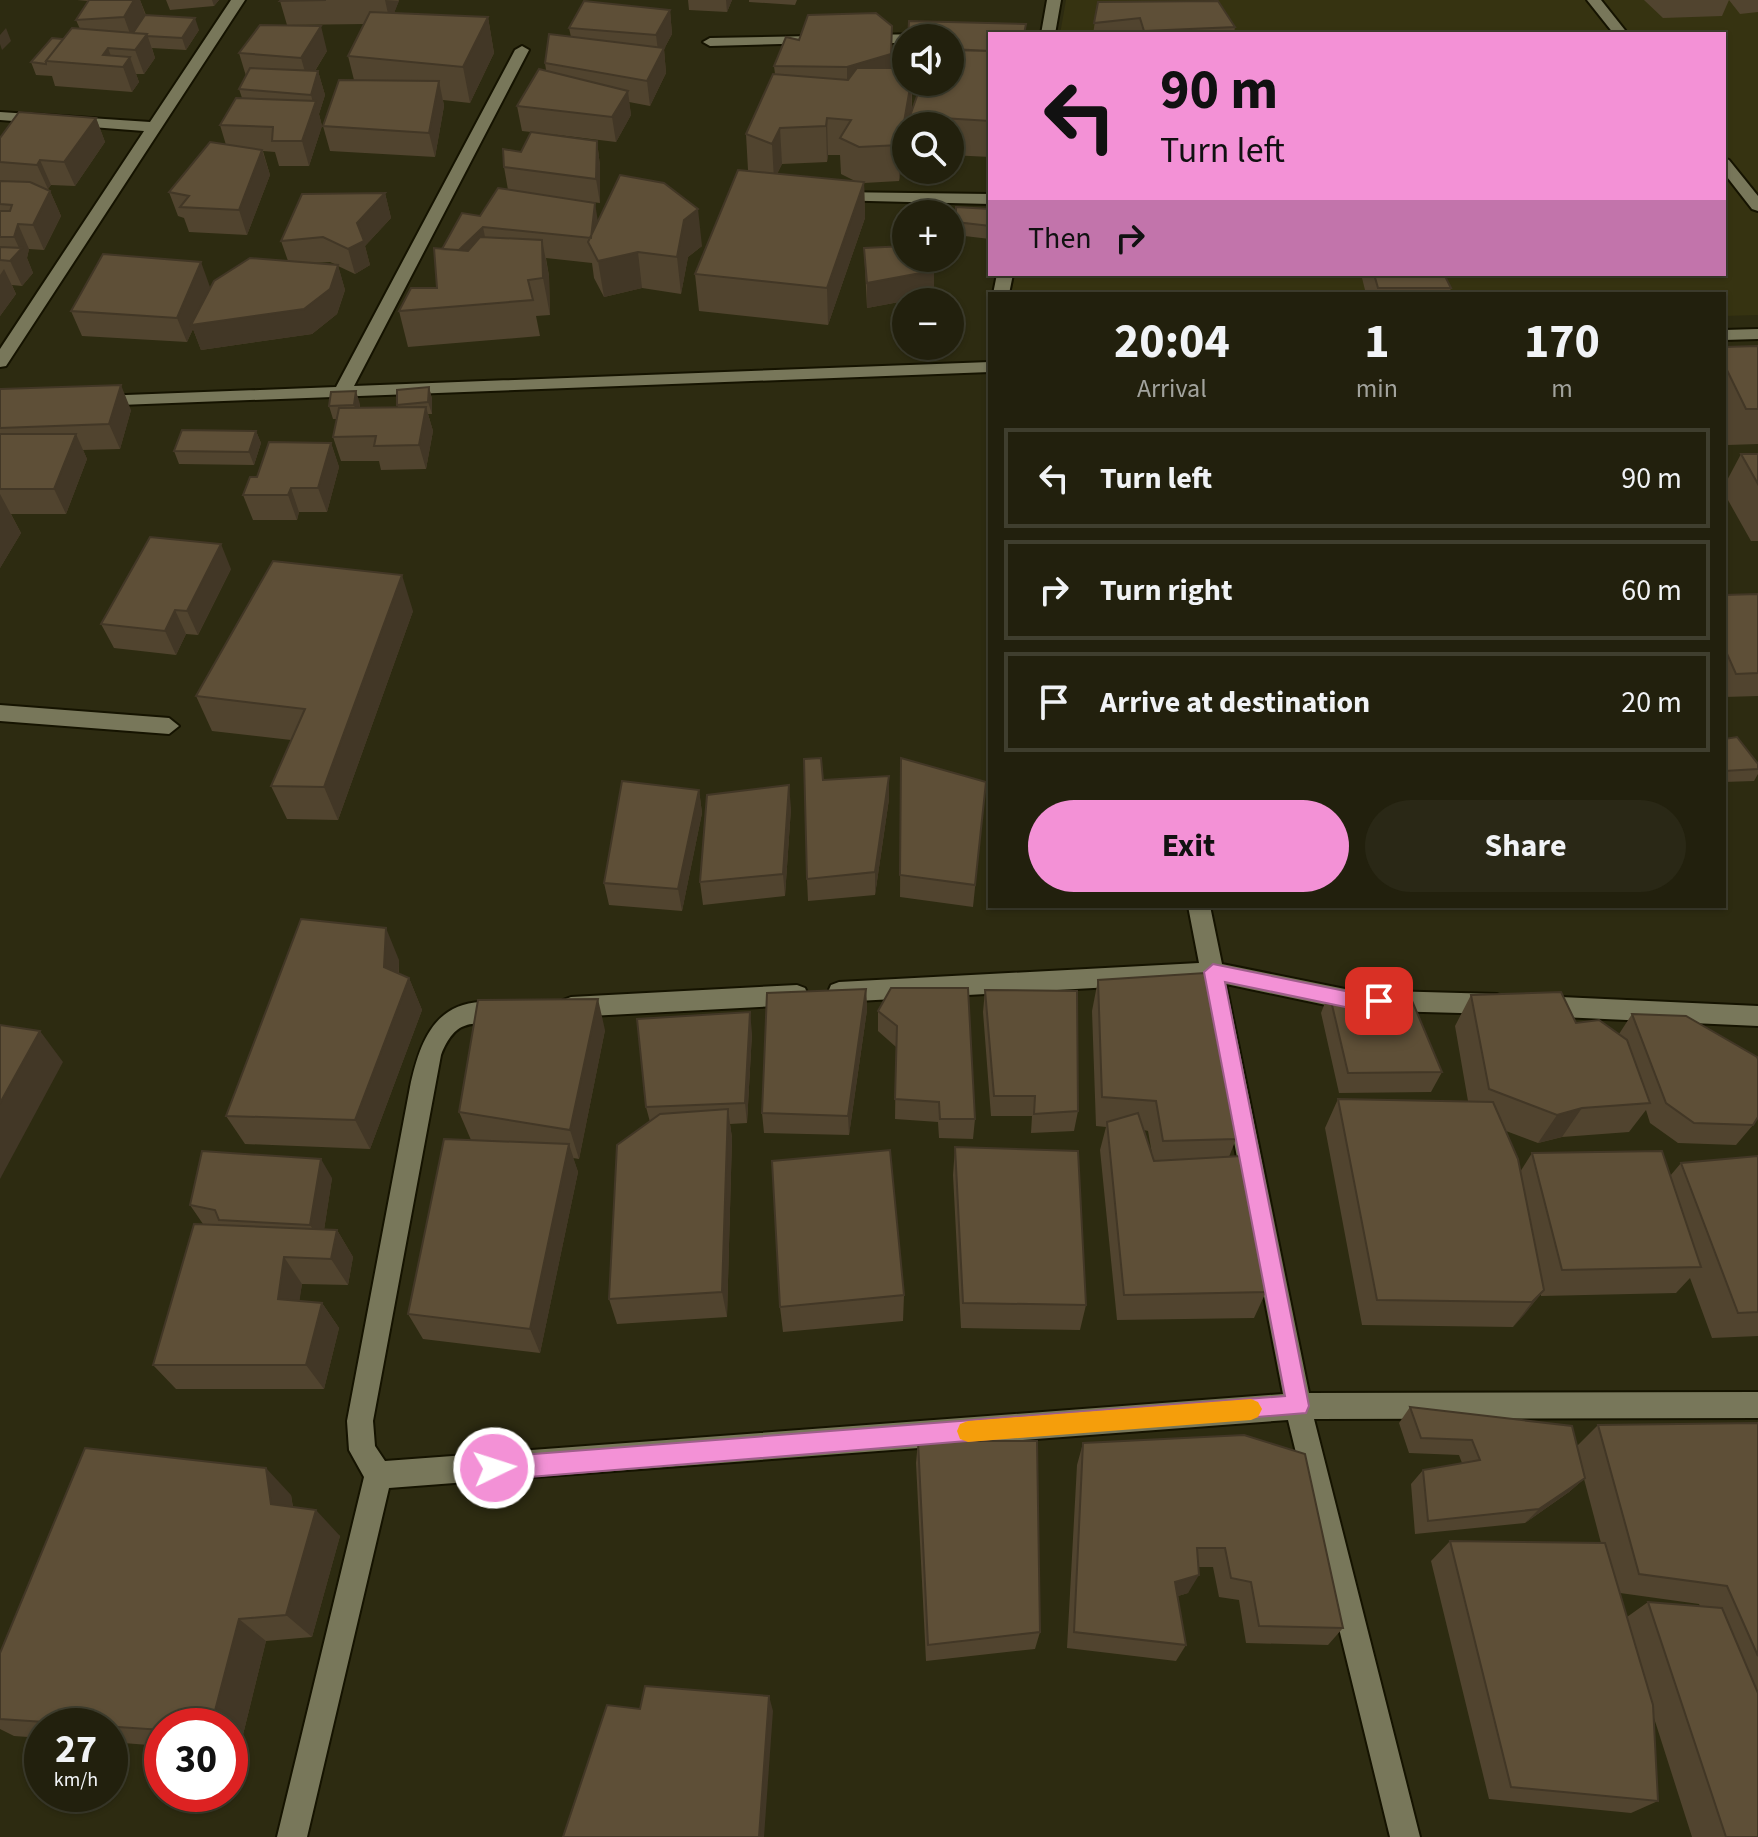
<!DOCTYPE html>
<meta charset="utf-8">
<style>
:root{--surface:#22200d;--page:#2a2816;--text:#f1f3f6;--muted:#a2a39d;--line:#3f3e2e;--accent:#f391d6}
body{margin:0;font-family:"Source Sans 3",sans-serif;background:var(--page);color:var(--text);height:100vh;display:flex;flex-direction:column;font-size:30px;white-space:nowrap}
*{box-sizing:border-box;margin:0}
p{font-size:26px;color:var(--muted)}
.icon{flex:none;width:44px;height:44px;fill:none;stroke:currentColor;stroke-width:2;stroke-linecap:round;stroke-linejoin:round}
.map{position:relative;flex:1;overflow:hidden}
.side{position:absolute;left:988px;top:292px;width:738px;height:616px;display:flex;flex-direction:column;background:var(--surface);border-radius:0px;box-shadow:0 2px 6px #0004,0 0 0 2px var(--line)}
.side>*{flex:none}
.guide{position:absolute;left:988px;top:32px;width:738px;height:244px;border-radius:0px;box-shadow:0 2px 6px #0004,0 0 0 2px var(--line);background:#f391d6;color:#111;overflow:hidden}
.tools{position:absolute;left:892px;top:24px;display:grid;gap:16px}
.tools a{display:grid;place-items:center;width:72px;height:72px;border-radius:50%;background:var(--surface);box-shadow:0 2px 6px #0004,0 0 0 2px var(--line);font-size:40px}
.speed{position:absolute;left:24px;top:1708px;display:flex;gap:16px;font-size:40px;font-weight:700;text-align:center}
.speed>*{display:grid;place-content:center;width:104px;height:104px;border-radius:50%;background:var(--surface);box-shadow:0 2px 6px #0004,0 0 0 2px var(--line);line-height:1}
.speed small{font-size:20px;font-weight:400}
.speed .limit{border:12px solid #d22;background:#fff;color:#111}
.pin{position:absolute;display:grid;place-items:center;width:68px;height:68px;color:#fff;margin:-34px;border-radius:16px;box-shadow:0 4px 12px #0006}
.me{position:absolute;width:88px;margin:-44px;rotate:86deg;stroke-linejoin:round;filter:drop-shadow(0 0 6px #0008)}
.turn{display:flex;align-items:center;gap:28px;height:168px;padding:0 40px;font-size:36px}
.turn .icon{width:104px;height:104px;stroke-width:2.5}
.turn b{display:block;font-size:56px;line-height:68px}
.then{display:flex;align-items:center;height:76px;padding:0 40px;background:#0003;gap:16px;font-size:30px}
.eta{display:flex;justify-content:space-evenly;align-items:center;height:136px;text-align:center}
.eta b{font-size:48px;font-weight:700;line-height:56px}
.cta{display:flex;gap:16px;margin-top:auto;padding:16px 40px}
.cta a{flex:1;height:92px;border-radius:48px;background:var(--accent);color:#111;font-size:32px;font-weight:700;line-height:92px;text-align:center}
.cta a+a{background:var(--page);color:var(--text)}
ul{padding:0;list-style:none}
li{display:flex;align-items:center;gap:24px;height:100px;margin:0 16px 12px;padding:0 24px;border:4px solid var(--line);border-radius:0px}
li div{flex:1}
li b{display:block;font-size:30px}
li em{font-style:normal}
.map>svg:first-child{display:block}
</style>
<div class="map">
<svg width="1758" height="1837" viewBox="0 0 1758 1837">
<rect width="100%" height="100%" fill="#2d2b11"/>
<!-- built -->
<path fill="#363311" d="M1066,0H1758V315L1724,316V294H1011L1015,274H1724V34H1060Z"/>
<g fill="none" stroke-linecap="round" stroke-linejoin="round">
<defs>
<path id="minor" d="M231,0H245L6,366L0,367V349L144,131L0,120V112L150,122Z
M1047,0H1061L1055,34H1041Z
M1587,0H1601L1628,34H1614Z
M990,33L995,34H990V41L906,38V43H863L856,39L863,35Z
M813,36L818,37V43L710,46L703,42L710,38Z
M522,46L529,50L354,386L990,362V372L94,406V398L100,396L336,387L515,50Z
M1724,158L1729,160L1758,196V211L1752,209L1724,173Z
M835,192L990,194V204L829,200V194Z
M997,274H1013L1009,294H993Z
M1758,329V339L1724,340V330Z
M0,705L169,718L179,726L169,734L0,721Z
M1188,906H1210L1222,964L1350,990L1497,994L1505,997L1508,1004L1505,1011L1497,1014L1350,1010L1226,984L1309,1393L1758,1392V1418L1314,1419L1420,1837H1390L1288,1420L389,1488L307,1837H277L364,1477L349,1450L347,1421L410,1087C419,1045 433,1004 481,1002C492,1002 503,1001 513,1004L516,1011L513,1018C478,1030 459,1010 441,1055L373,1421L375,1446L385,1461L1283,1394L1203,982L839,1002L831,999L828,992L831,985L839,982L1199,963Z
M797,985L805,988L808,995L805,1002L797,1005L571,1017L563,1014L560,1007L563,1000L571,997Z
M1539,996L1758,1006V1026L1539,1016L1531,1013L1528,1006L1531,999Z"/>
</defs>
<!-- minor casing -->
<use href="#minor" stroke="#151300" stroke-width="4"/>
<!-- minor -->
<use href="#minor" fill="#78775a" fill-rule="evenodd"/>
</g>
<!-- wall -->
<path fill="#51442f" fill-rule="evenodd" d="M77,0H140L146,15L199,30L186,50L152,48L155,58L144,74H136L139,82L132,92L55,86L52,76L36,75L31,62L63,39L80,29L76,20L88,1Z
M166,0H219L214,6L170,10Z
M281,0H399L394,13L488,17L494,53L470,103L443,100L444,106L435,157L330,151L323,126L354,80L348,56L365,24L287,25L280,1Z
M688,0H732L727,12L689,10Z
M749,0H797L795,5L749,2Z
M1644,0H1758V12L1740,14L1729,0L1722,16L1663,18Z
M1098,2L1235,27L1234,34H1093Z
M670,10L672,34L664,49L666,73L650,106L629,102L631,115L616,142L550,134L597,141L600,166V203L574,200L598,221L702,246L688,257L681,294L642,288L604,297L594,278L592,263L546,258L549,276L550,315L536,316L540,336L408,347L399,311L437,288L442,249L508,190L504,167L521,152L531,132L522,131L517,106L546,70L545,63L571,37L569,28Z
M990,34V157L950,155V126H910V122L899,181L864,183L865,218L828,325L699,311L695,274L751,171L748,170L746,134L775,74L774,66L892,68L894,73L906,82H950ZM912,84H922L912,112ZM828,155H840L841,174L855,181L777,174L782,164L827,162Z
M327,51L315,71H318L325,95L319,114L322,126L309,166H279L275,152L263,151L270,175L247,235L189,232L184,218L178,216L169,192L226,145L220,125L242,98L239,89L246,76L239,53Z
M96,118L105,142L75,186L51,185L48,189L50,191L61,216L44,250L29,249L27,258L33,273L22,286L12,285L16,294L0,316V138Z
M385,193L391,218L365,246L370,265L355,274L338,266L345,290L337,314L312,334L201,350L193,329L187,342L82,336L71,311L210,287L206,297L288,261L281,241ZM330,262L337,265L314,263Z
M956,207L990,209V239L956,235Z
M864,248L934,288L926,297L867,308Z
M1361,274H1444L1451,288L1449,294H1366Z
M1758,346V444L1728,445L1724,437V347Z
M429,387L432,399V414H428L433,431L426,469L381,470L379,461H341L333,437L337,419H333L329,406L360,404V408L398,407L397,405Z
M0,389L131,410L120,449L83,450L87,459L66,514H11L21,533L0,568Z
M256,431L261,443L254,465L179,464L174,451Z
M331,443L339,467L327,512H299L297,520H253L243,495L257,477Z
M1741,454H1758V541H1751L1724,493V486Z
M231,569L198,635L186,634L176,655L114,648L101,624Z
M1758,594V696L1724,697V595Z
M413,611L338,820L287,819L271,786L291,740L212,731L196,696Z
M1724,739L1758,764V774L1754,781L1724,782Z
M901,758L986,782L973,907L900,897Z
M889,776V799L875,895L808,901L807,879L823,780Z
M699,790L702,813L682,911L609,905L604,883Z
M791,808L785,896L703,905L700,882Z
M1290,906H1315L1291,909Z
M399,960V974L409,978L422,1010L370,1149L245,1144L226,1116Z
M1098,980L1236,1139L1229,1157L1266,1292L1254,1318L1117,1320L1100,1150L1106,1127L1096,1126L1092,1011ZM1144,1130L1148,1131L1152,1154Z
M891,988L975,1119L973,1139L939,1138L938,1122L895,1119L896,1047L878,1031V1011Z
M866,989L867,1010L849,1135L764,1133L762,1113Z
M985,990L1078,1111L1074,1131L1031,1133L1032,1116H991L983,1012Z
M1329,992L1442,1072L1431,1092L1339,1093L1321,1013Z
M1471,995L1619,1034L1632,1014L1753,1125L1736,1145L1678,1143L1650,1123L1646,1110L1629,1132L1562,1137L1538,1143L1506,1131L1520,1172L1532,1153L1670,1176L1681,1163L1758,1156V1336L1712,1338L1690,1278L1676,1293L1541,1296V1294L1513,1327L1362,1325L1325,1128L1338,1099L1468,1101L1455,1026Z
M605,1030L579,1159L573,1158L578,1172L540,1353L423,1339L408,1314L471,1140L459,1112Z
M752,1033L747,1123L730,1124L732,1138L727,1317L617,1324L609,1299L650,1122L646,1107Z
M955,1147L1086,1305L1080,1330L961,1328L953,1175Z
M332,1178L324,1230H337L353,1257L348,1285L302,1284L299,1301L322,1303L339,1328L324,1389H176L153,1365L203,1224L190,1205Z
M904,1295L903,1321L783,1332L780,1307Z
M1410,1407L1577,1446L1598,1425L1758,1423V1837H1692L1654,1718L1658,1801L1631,1813L1489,1799L1431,1561L1450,1541L1601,1543L1584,1479L1569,1492L1525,1523L1415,1534L1411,1484L1423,1470L1462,1463L1459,1455L1409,1453L1399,1423ZM1620,1593L1699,1604L1700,1606L1648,1602L1627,1617Z
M918,1441L1040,1632L1035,1649L926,1661L916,1463Z
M1083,1443L1343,1628L1328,1645L1246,1643L1239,1600L1219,1597L1213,1567H1198L1188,1593L1178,1596L1186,1645L1176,1661L1067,1648L1077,1465Z
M291,1495L293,1507L340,1536L312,1637L266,1641L239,1751H230V1726H162V1746L110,1742V1726H42V1738L14,1736L0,1729V1653Z"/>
<!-- shaded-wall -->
<path fill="#423726" d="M134,0H140L146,17L133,42L124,17Z
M212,0H219L214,6Z
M385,0L399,1L390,23Z
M726,0H732L727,12Z
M670,10L672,34L664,49L666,73L650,106L647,81L659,59L656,35Z
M488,17L494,53L470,103L463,67Z
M195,18L199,30L186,50L182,38Z
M321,26L327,51L308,82L301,58Z
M892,26L891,90L847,103V67Z
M6,28L11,41L2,50L0,44V35Z
M147,34L155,58L144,74L135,50Z
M108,48L115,67L103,55Z
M130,57L139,82L132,92L123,67Z
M318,71L325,95L319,114L322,126L309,166L302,141L314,106L311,95Z
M439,81L444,106L435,157L429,133Z
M911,82L912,112L909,126H906V144L899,181L900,145Z
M628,91L631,115L616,142L612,117Z
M96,118L105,142L75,186L64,162Z
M827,118L828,155L827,162L826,126Z
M780,128L782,164L774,180L772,144Z
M597,141L600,166V203L596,179Z
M262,150L270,175L247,235L239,210Z
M40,160L51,185L48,189L37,165Z
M864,182L865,218L828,325L827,288Z
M50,191L61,216L44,250L33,225Z
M385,193L391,218L365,246L370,265L355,274L348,249L357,223Z
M595,203L599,228L591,238Z
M698,209L702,246L688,257L681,294L677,257L684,220Z
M18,224L29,249L27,258L33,273L22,286L10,261L20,250L14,237Z
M483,227L488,252L436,260Z
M542,240L549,276L550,315L543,278Z
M638,252L642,288L604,297L598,261Z
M201,262L210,287L194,325L338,265L345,290L337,314L312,334L201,350L193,329L187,342L177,318Z
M934,263V288L926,297L867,308V283Z
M4,269L16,294L0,316V275Z
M121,385L131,410L120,449L109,424Z
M429,387L432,399V414L428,402Z
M356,391L360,404L358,418L354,405Z
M426,407L433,431L426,469L419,445Z
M256,431L261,443L254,465L249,452Z
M76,434L87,459L66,514L54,489Z
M331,443L339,467L327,512L318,488Z
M291,488L299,512L297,520L288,495Z
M0,494L21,533L0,568Z
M221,544L231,569L198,635L187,611Z
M402,575L413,611L338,820L324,787Z
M175,610L186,634L176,655L165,631Z
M889,776V799L875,895V872Z
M789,785L791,808L785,896L783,874Z
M699,790L702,813L682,911L678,889Z
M386,928L399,960L398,998L384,967Z
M409,978L422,1010L370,1149L355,1120Z
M866,989L867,1010L849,1135L848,1116Z
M598,999L605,1030L579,1159L570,1130Z
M750,1012L752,1033L747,1123L745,1103Z
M40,1031L63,1062L0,1179V1103Z
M1582,1108L1562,1137L1538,1143L1557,1115Z
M728,1109L732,1138L727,1317L722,1292Z
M569,1144L578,1172L540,1353L530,1329Z
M321,1159L332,1178L322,1243L310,1225Z
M337,1230L353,1257L348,1285L331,1259Z
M284,1257L302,1284L296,1324L278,1299Z
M1544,1290L1524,1315L1513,1327L1532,1302Z
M322,1303L339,1328L324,1389L306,1365Z
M266,1468L291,1495L296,1530L271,1504Z
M1585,1478L1569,1492L1525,1523L1539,1509Z
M316,1510L340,1536L312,1637L286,1615Z
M1199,1575L1188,1593L1165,1600L1175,1582Z
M239,1619L266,1641L239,1751L230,1746V1726H211Z
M769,1696L773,1711L764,1837H759Z"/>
<!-- building -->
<path fill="#5e4f37" stroke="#423726" stroke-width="2" d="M89,0H134L124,17L76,20Z
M281,0H326L280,1Z
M584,1L670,10L656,35L569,28Z
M1218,1L1235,27L1144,31L1140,18L1094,23L1098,2Z
M370,12L488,17L463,67L348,56Z
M876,13L892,26L891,54L847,67L774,66L786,37L799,40L808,15Z
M145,15L195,18L182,38L147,36V34L133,33Z
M909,21L1026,24L1024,34H990V51L950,50V38H908Z
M260,25L321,26L301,58L239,53Z
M72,28L147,34L135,50L108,48L103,55L130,57L123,67L46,61Z
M549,34L664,48L647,81L545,63Z
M52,38L63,39L46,61V64L31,62Z
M950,49L990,51V121L910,116L922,82H950Z
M250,68L318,71L311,95L239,89Z
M857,68H893L894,73L906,75V82H911L900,145L859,147L840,138L851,120L827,118L826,126L780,128L772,144L746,134L773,74L848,80Z
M539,69L628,91L612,117L517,106Z
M339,80L439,81L429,133L323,126Z
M236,98L316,101L302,141H272L273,127L220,125Z
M19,112L96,118L64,162L40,160L37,165L0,162V138Z
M531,132L597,141L596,179L504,167L503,149L521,152Z
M210,142L262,150L239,210L180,207L189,196L169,192Z
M738,170L864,182L827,288L695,274Z
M620,175L664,183L698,209L684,220L677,257L638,252L598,261L588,242Z
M0,181L30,182L50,191L33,225L18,224L14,237H0V211H10L12,205L0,204Z
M498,188L595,203L591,238L483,227L459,250L442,249L462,213L480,216Z
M385,193L357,223L364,241L348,249L323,237L281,241L302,194Z
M956,207L990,209V226L956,222Z
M480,237L542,240L543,278L528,280L533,300L399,311L411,288H437L434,248L468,251Z
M906,246V258H933L934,263L926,272L867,283L864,248Z
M0,247L22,248L10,261L0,260Z
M103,254L201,262L177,318L71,311Z
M250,258L338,265L330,289L304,309L191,325L214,281Z
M1374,274H1444L1451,288H1378Z
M1758,346V409H1746L1724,364V347Z
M121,385L109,424L0,428V389Z
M429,387L428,402L397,405V390Z
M356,391L354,405L329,406L331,392Z
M426,407L419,445L374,446L376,436L333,437L339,408Z
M182,430L256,431L249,452L174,451Z
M0,434H76L54,489H0Z
M269,442L331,443L318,488H291L288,495H243L250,477H257Z
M1741,454H1758V484Z
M150,537L221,544L187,611L175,610L165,631L101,624Z
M273,561L402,575L324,787L271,786L305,709L196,696Z
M1758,594V673L1736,674L1724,647V595Z
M1737,737L1758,764V769L1724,771V739Z
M821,758L823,780L889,776L875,872L807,879L804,759Z
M901,758L986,782L975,885L900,875Z
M622,781L699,790L678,889L604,883Z
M789,785L783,874L700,882L707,795Z
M301,919L386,928L384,967L409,978L355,1120L226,1116Z
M1205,973L1236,1139L1163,1141L1156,1101L1102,1097L1098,980Z
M891,988H968L975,1119H940L939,1102L895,1099L897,1026L878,1011Z
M866,989L848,1116L762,1113L767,993Z
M985,990L1077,991L1078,1111L1034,1114L1035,1096H994Z
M1329,992L1410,996L1442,1072L1348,1073Z
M1561,992L1576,1023L1599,1020L1627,1040L1650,1103L1582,1108L1557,1115L1489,1089L1471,995Z
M598,999L570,1130L459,1112L478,1000Z
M750,1012L745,1103L646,1107L637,1019Z
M1632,1014L1686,1016L1757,1057L1758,1059V1117L1753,1125L1694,1123L1666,1103Z
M0,1025L40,1031L0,1103Z
M1338,1099L1493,1102L1518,1159L1544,1290L1532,1302L1377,1300Z
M728,1109L722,1292L609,1299L617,1145L660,1114Z
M1138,1113L1154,1161L1241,1156L1266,1292L1124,1295L1107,1122Z
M444,1139L569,1144L530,1329L408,1314Z
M955,1147L1078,1151L1086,1305L963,1303Z
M890,1150L904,1295L780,1307L772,1161Z
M202,1151L321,1159L310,1225L219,1220L215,1210L190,1205Z
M1662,1151L1701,1267L1562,1270L1532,1153Z
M1758,1156V1312L1738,1313L1681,1163Z
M194,1224L337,1230L331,1259L284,1257L278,1299L322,1303L306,1365H153Z
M1410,1407L1572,1426L1585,1478L1539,1509L1428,1521L1423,1470L1480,1460L1472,1440L1421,1438Z
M1758,1423V1656L1727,1586L1639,1574L1598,1425Z
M1244,1435L1305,1454L1343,1628L1259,1626L1251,1582L1231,1578L1225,1548H1197L1199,1575L1175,1582L1186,1645L1074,1632L1083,1443Z
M918,1441H1037L1040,1632L928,1645Z
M85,1448L266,1468L271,1504L316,1510L286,1615L239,1619L211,1726H162V1730L0,1719V1653Z
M1450,1541L1605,1543L1653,1705L1658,1801L1511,1787Z
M1648,1602L1722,1608L1758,1693V1837H1726Z
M645,1686L769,1696L759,1837H563L607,1705L640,1709Z"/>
<!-- route -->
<path fill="#f391d6" stroke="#9e5e8b" stroke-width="2" d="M1213,964L1350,992L1379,993L1389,1001L1379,1009L1350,1008L1225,982L1309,1406L1306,1413L494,1480L486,1476L482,1468L486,1461L494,1457L1285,1396L1204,972Z"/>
<!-- slow -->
<path fill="#f59e0b" d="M1251,1399L1258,1402L1262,1409L1258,1417L1251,1420L968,1442L960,1439L957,1431L960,1424L968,1421Z"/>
</svg>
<div class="tools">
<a><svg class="icon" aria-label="sound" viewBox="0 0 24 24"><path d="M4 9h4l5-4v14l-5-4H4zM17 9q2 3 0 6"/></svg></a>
<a><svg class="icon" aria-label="search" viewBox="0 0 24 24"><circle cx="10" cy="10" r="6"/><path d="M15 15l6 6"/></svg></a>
<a>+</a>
<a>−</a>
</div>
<div class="speed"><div>27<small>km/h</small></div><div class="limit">30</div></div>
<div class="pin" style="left:1379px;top:1001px;background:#d93025"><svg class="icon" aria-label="arrive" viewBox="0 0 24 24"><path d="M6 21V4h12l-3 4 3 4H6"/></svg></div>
<svg class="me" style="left:494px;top:1468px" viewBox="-20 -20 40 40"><circle r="17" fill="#f391d6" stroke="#fff" stroke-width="3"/><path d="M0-11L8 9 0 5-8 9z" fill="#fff"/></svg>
<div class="guide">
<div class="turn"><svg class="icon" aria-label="left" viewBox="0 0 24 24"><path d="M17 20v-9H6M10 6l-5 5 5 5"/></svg><div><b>90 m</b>Turn left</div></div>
<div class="then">Then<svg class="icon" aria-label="right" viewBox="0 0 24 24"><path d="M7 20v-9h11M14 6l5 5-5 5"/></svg></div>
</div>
<section class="side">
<div class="eta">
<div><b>20:04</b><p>Arrival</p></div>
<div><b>1</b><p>min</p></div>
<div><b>170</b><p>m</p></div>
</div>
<ul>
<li><svg class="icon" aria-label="left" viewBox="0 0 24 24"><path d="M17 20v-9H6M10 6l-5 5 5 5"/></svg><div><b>Turn left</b></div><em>90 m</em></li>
<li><svg class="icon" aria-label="right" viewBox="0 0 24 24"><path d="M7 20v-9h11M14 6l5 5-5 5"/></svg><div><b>Turn right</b></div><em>60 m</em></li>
<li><svg class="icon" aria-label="arrive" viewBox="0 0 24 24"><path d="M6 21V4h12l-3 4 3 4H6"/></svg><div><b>Arrive at destination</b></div><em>20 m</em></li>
</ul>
<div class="cta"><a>Exit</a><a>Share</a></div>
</section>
</div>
